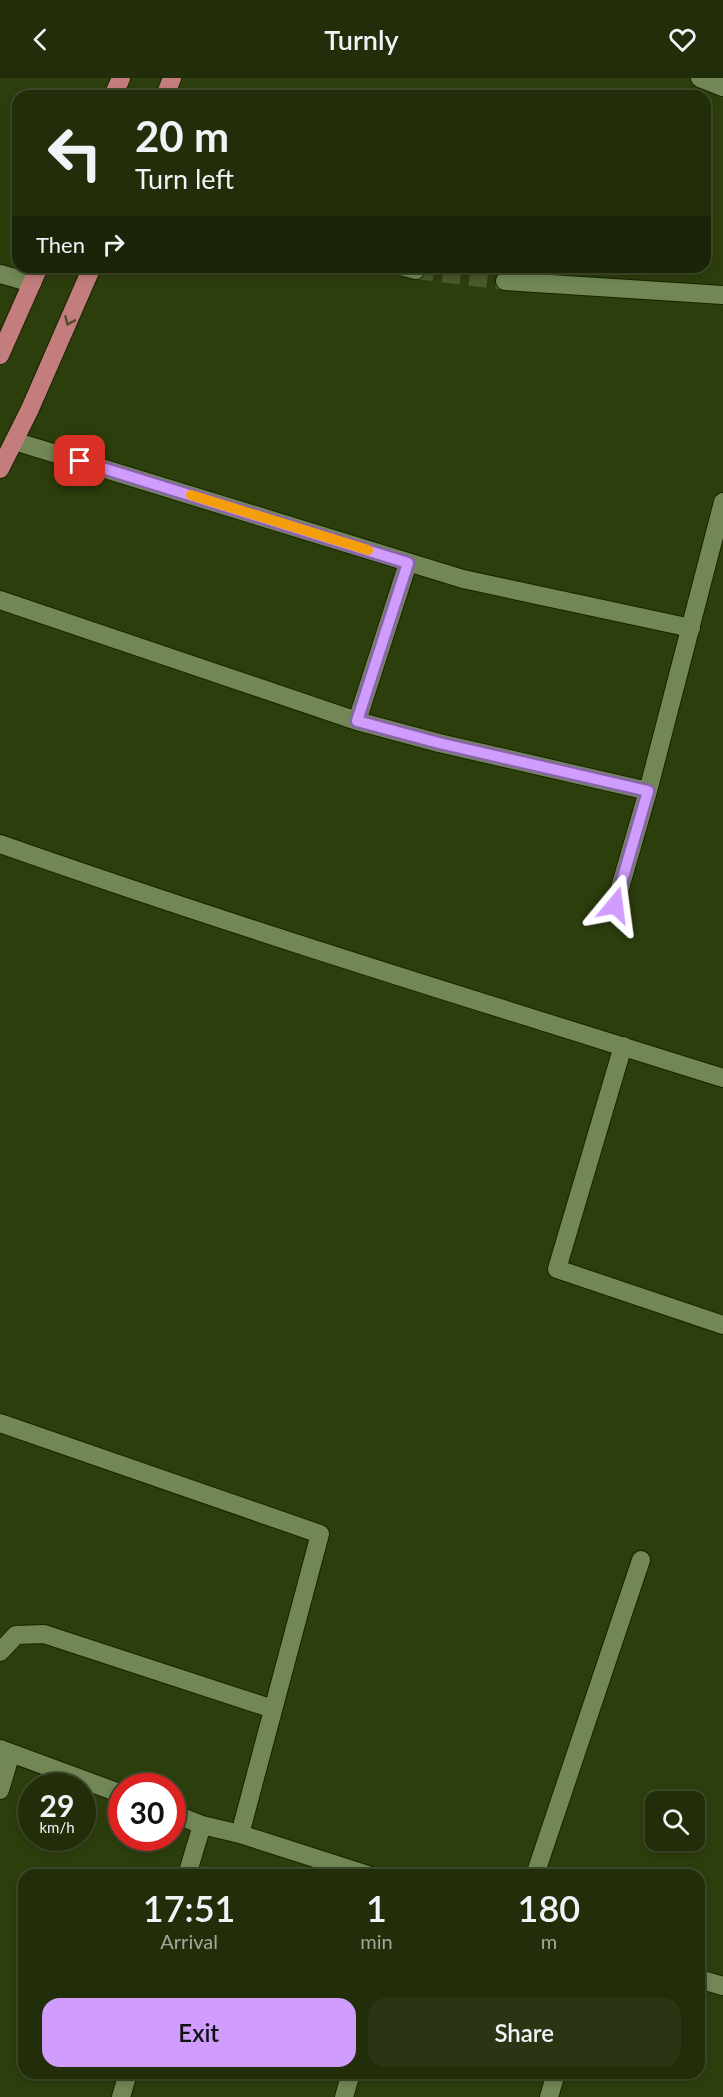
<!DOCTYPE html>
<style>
:root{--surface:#222e0a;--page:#2a3613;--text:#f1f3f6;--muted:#a2a89c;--line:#3f4a2b;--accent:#d09dff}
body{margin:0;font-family:Lato,sans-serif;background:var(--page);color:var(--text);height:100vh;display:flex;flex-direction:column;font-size:22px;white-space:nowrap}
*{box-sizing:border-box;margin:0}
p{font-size:20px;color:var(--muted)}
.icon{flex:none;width:33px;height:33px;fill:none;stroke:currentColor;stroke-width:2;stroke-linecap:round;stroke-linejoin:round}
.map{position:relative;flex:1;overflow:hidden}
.panel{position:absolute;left:18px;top:1791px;width:687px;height:210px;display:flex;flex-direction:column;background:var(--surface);border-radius:18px;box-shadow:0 3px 9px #0003,0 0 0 2px var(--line)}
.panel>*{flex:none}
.banner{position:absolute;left:12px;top:12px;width:699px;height:183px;border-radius:18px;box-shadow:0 3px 9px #0003,0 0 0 2px var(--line);background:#222e0a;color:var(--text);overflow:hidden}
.fabs{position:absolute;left:645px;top:1713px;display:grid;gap:12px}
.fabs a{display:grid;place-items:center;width:60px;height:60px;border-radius:12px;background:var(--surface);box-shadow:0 3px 9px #0003,0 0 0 2px var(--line);font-size:30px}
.speed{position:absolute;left:18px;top:1695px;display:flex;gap:12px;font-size:30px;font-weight:700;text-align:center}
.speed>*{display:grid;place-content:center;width:78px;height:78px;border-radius:50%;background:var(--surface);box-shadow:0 3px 9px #0003,0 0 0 2px var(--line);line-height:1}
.speed small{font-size:15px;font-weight:400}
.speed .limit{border:9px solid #d22;background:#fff;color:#111}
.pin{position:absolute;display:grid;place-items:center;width:51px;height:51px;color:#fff;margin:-26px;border-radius:12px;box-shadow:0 3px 9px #0006}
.me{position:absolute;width:66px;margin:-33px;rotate:16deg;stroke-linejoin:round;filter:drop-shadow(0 0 4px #0008)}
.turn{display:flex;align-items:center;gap:21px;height:126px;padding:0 24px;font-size:27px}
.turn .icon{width:78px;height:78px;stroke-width:2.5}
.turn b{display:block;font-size:42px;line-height:51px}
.then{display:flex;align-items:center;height:57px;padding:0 24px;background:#0003;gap:12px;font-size:22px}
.eta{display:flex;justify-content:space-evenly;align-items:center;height:102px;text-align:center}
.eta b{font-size:36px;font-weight:600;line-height:42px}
.cta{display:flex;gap:12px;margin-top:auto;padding:12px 24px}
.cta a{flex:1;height:69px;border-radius:18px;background:var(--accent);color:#111;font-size:24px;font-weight:600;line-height:69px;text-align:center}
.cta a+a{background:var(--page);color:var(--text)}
header{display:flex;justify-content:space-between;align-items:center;height:78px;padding:0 24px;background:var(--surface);font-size:27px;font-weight:600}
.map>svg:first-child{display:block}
</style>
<header><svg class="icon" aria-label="back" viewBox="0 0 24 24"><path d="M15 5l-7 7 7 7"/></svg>Turnly<svg class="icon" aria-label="heart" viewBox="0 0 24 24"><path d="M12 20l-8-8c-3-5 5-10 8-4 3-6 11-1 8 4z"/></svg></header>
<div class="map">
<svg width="723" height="2019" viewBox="0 0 723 2019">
<rect width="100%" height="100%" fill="#2d3e0d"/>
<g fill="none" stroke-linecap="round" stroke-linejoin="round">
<!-- minor-tunnel -->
<path stroke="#495a2c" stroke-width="18" stroke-dasharray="18 9" stroke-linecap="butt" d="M416,192L505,203"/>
<defs>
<path id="minor" d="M700,0L723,9
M404,189L416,192
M0,196L32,205
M505,203L723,217
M14,363L463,501L691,550
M0,522L357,643L439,665L648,713
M357,643L408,485
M0,766C239,850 481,924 723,1000
M615,827L648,713L723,424
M623,968L557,1191L723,1247
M0,1345L320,1456L240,1756
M0,1574L16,1557L44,1556L273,1631
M0,1671L122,1716
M0,1712L11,1675
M172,1735L202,1747L240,1756L368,1797
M187,1797L202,1747
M535,1797L641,1482
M699,1901L723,1908
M121,2019L128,1995
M344,2019L351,1995
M549,2019L556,1995"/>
<path id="primary" d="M113,18L121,0
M165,18L172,0
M0,277L39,189
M0,391L30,331L92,189"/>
</defs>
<!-- minor casing -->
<use href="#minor" stroke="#172301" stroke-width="20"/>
<!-- primary casing -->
<use href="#primary" stroke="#172301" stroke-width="20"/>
<!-- minor -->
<use href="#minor" stroke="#728755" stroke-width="18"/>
<!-- primary -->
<use href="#primary" stroke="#c27d7c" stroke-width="18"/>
</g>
<!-- one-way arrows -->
<defs><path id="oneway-chevron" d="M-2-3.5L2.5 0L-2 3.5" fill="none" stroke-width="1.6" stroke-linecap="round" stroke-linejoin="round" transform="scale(1.5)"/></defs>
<use stroke="#524e29" href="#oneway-chevron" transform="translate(69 243) rotate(114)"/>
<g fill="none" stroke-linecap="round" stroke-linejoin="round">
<defs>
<path id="route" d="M80,383L408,485L357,643L439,665L648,713L615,827"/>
</defs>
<!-- route casing -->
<use href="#route" stroke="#8766a6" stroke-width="15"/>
<!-- route -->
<use href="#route" stroke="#d09dff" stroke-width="10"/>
<!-- slow -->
<path stroke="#f59e0b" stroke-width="10" d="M191,417L368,472"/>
</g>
</svg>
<div class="fabs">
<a><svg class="icon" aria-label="search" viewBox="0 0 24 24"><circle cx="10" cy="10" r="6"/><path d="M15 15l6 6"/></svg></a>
</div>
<div class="speed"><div>29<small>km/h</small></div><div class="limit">30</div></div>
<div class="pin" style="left:80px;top:383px;background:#d93025"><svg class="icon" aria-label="arrive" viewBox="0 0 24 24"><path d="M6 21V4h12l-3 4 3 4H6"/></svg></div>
<svg class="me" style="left:615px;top:827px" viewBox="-20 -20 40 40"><path d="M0-17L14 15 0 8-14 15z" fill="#d09dff" stroke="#fff" stroke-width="4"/></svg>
<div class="banner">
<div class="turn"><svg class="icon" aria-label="left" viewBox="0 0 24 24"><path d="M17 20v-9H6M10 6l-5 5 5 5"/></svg><div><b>20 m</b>Turn left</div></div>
<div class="then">Then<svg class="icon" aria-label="right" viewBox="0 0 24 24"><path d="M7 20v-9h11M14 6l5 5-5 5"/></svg></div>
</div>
<section class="panel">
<div class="eta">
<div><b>17:51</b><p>Arrival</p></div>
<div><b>1</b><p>min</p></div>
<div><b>180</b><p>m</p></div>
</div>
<div class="cta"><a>Exit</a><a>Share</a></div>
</section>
</div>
